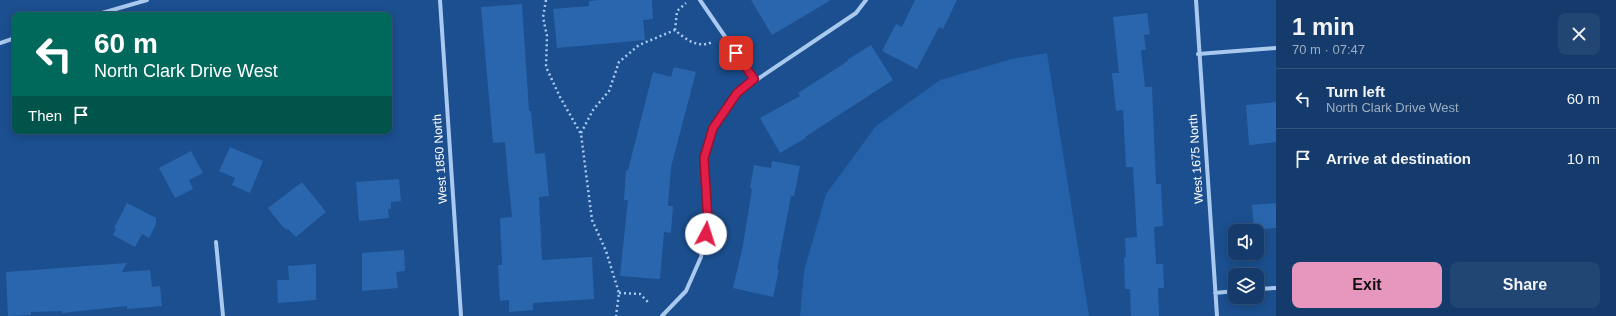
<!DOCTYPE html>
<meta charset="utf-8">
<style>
:root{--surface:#143b6b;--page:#214673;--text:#f1f3f6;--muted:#9dadc1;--line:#33557e;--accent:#e797bd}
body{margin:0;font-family:Arial,sans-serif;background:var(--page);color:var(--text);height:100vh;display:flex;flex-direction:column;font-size:15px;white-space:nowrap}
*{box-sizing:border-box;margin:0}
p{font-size:13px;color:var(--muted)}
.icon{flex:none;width:22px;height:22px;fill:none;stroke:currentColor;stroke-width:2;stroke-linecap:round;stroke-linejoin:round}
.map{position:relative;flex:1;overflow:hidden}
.side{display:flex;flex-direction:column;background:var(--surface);width:340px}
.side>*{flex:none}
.hud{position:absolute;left:12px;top:12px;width:380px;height:122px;border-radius:8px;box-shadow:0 2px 10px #0003,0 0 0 1px var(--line);background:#00695c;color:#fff;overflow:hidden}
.buttons{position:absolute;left:1228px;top:224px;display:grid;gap:8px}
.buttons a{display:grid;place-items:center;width:36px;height:36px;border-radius:8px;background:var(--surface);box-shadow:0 2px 10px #0003,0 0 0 1px var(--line);font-size:20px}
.pin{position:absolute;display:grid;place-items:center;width:34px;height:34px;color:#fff;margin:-17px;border-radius:8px;box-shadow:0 2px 6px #0006}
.me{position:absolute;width:44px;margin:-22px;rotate:5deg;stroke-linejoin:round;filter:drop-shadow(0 0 3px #0008)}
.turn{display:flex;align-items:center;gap:14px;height:84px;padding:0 16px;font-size:18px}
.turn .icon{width:52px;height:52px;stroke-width:2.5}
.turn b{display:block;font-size:28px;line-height:34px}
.then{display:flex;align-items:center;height:38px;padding:0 16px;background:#0003;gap:8px;font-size:15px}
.round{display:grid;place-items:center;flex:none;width:42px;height:42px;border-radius:8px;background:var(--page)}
.summary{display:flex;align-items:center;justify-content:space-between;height:68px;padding:0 16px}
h1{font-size:24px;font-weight:600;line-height:30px}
.primary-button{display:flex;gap:8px;margin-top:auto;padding:8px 16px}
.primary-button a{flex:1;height:46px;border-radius:8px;background:var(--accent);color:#111;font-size:16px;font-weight:600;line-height:46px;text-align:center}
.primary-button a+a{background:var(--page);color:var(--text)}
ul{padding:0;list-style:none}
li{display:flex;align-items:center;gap:12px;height:60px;padding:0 16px;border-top:1px solid var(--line)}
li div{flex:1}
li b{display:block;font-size:15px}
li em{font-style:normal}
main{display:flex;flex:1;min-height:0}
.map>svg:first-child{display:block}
</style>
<main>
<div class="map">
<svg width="1276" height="316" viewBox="0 0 1276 316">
<rect width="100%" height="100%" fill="#1b4f8f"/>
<!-- green -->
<path fill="#2461a8" d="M1047,53L1089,316H800L804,271L826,194L876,126L940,80L1012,59Z"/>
<!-- building -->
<path fill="#2a66ad" d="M600,0H652L653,19L643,20L645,40L557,48L553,9L589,6V1Z
M751,0H831L772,35Z
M915,0H957L943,29L939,27L917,69L882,51L896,24L902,27Z
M522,4L529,111H531L535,154L545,153L549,196L539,197L542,260L592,257L594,299L533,303V310L509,312V300L500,301L498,265H502L500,218L512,217L508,178L505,142L493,143L481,7Z
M1147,13L1150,34L1144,35L1146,50H1141L1145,87H1152L1156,184H1161L1163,226L1154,227L1156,264H1163L1164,288H1158L1159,316H1131L1130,289H1125L1124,258L1126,257L1125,238L1137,237L1133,167H1126L1123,110L1116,111L1112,73H1119L1113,17Z
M871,45L893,80L805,137L806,138L780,153L760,118L800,96L798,93L848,61L847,60Z
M674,67L696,72L671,167L668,206H673L671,233L664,232L660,279L620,276L628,200H624L626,170H628L653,72L671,77Z
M1276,102V142L1249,145L1246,105Z
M230,147L263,161L250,193L232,185L235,178L219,171Z
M191,151L203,173L189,180L193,189L175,198L159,168Z
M772,161L800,166L794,196H791L777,270H779L773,297L733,288L743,245L752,189L750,188L754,165L771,168Z
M399,179L401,201L391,202V209H388L389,218L359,221L356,182Z
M302,182L326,212L296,237L288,229L287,230L282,226L268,208Z
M127,203L156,218V224L149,238L142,234L135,247L113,235L116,229L114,228Z
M1276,203V228L1254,230L1252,205Z
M404,250L405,271L396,272L398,288L362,291V253Z
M127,263L122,272L150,270L152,287L160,286L162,306L127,309V306L62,313V311L31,312V315L8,316L6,272Z
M316,264V300L278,303L277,280H289L288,266Z"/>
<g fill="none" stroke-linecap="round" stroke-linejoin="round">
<!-- path -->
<path stroke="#a9c9ee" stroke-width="2.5" stroke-dasharray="2 3" stroke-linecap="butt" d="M546,0L543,17L547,36L546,67L560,97L581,134L592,220L606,251L619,293L616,316
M675,30L677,11L686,3
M581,133L593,110L609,91L619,62L639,45L675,30C685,39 698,49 712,42
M619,293L640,294L648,302"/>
<!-- minor -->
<path stroke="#a9c9ee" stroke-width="4" d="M440,0L461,316
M700,0L754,79
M1196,0L1217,316
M95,15L147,0
M0,43L15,38
M1198,54L1276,48
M216,242L223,316
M1257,289L1276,288
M1215,293L1235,291
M662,316L686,291L701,257L708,222L705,159L713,127L737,93L856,13L866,0"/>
</g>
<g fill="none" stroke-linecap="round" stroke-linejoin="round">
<defs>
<path id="route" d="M706,234L708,222L704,158L713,128L737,93L754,79L736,53"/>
</defs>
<!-- route casing -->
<use href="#route" stroke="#92132f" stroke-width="10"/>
<!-- route -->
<use href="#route" stroke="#e11d48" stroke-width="7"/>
</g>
<g text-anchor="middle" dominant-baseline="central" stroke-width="4" stroke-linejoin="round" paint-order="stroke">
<!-- street labels -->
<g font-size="12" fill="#fff" stroke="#1b4f8f">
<text transform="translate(440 159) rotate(-94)">West 1850 North</text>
<text transform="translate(1196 159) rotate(-94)">West 1675 North</text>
</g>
</g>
</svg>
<div class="buttons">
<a><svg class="icon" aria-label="sound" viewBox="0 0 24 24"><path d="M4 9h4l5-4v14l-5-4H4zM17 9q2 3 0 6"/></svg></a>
<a><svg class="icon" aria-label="layers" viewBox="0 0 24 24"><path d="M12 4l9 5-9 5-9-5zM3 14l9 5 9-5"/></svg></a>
</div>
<div class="pin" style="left:736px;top:53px;background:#d93025"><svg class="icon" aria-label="arrive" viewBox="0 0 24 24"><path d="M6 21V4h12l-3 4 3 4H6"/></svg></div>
<svg class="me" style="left:706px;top:234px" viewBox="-20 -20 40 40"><circle r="19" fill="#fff"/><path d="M0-13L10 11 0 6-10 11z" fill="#e11d48"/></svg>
<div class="hud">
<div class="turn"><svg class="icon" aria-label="left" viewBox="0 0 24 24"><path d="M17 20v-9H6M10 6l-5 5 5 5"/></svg><div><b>60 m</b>North Clark Drive West</div></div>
<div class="then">Then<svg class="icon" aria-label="arrive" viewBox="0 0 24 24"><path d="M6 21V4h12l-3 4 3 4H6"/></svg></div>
</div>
</div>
<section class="side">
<div class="summary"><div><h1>1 min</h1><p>70 m · 07:47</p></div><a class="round"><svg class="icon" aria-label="close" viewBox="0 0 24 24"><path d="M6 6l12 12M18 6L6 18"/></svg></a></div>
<ul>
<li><svg class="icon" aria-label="left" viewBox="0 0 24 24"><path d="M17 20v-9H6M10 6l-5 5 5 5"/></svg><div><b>Turn left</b><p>North Clark Drive West</p></div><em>60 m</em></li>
<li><svg class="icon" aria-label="arrive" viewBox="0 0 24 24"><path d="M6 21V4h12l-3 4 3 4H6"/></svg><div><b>Arrive at destination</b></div><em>10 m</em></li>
</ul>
<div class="primary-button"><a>Exit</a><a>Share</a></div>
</section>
</main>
